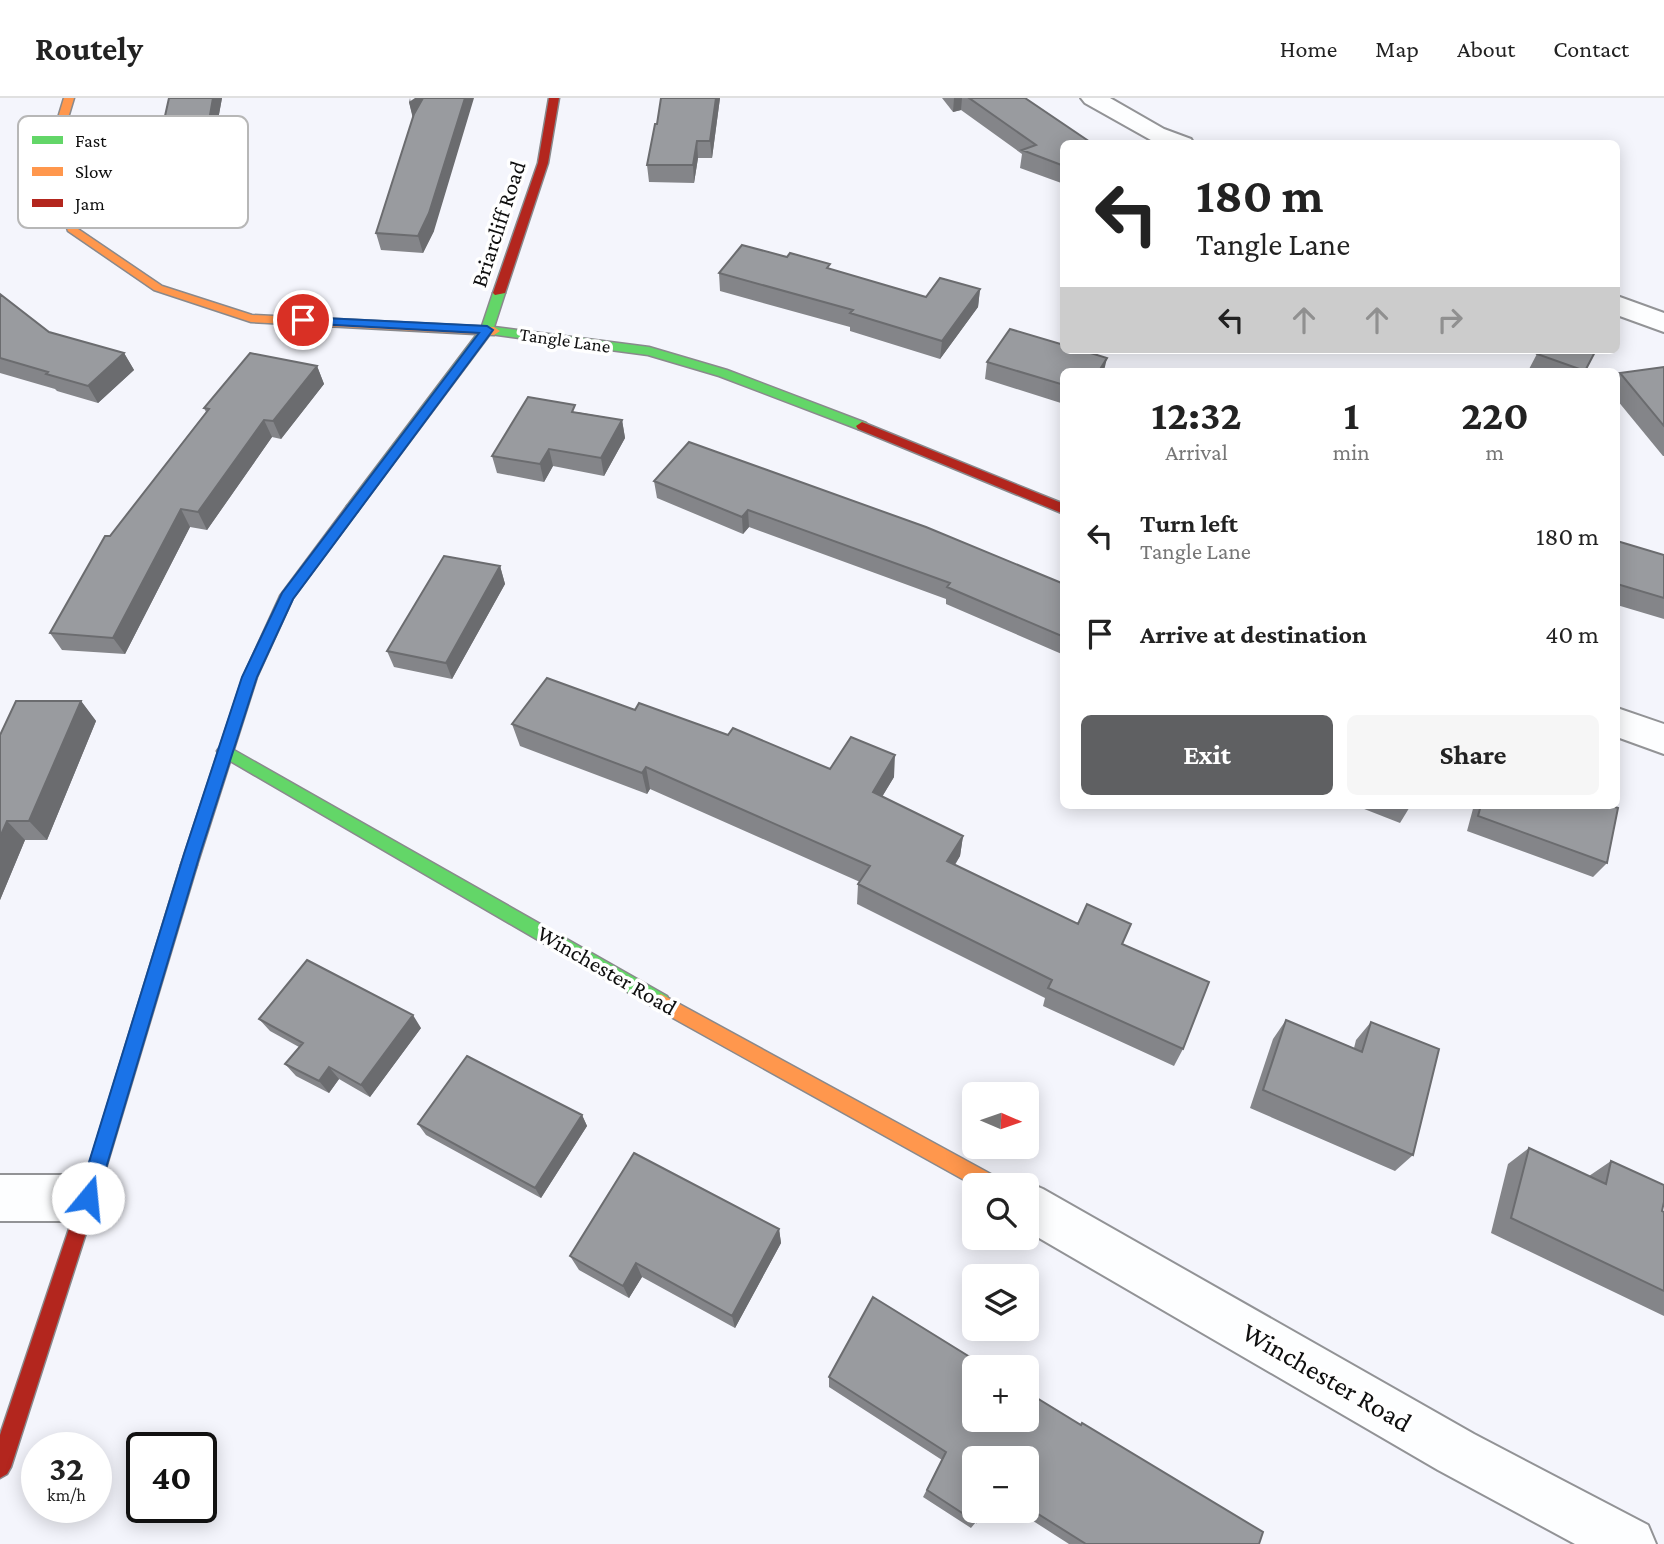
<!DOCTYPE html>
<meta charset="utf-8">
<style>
:root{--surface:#fff;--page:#f6f6f6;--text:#222;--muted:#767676;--line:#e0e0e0;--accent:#5f6062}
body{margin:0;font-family:"Crimson Pro",serif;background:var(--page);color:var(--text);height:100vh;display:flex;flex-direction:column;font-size:26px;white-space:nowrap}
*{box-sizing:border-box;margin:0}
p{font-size:23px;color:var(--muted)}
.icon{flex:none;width:38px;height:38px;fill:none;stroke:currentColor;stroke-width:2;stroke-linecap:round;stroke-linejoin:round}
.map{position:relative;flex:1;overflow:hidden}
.side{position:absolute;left:1060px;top:270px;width:560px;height:441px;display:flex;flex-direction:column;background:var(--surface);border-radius:10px;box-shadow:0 4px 18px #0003}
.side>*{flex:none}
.banner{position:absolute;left:1060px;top:42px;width:560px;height:214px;border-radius:10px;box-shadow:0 4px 18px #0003;background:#fff;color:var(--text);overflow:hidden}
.needle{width:46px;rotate:92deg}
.fabs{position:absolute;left:962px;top:984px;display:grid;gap:14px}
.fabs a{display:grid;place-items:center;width:77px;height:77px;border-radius:10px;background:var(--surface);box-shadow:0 4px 18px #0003;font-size:35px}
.speed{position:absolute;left:21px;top:1334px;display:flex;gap:14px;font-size:35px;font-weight:700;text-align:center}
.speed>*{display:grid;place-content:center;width:91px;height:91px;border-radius:50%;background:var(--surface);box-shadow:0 4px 18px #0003;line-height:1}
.speed small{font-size:18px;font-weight:400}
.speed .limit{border:4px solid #111;border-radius:10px;background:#fff;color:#111}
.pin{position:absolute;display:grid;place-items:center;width:60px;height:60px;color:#fff;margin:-30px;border:4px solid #fff;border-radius:50%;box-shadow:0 2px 7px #0007}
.me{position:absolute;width:77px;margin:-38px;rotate:17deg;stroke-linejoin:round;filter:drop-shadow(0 0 5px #0008)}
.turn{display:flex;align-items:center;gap:24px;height:147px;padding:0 21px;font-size:32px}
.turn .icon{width:91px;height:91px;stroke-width:2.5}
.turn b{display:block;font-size:49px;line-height:60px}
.lanes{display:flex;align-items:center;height:66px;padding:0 21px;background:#0003;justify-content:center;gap:35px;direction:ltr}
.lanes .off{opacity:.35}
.eta{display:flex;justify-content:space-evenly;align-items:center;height:119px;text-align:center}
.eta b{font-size:42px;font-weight:700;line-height:49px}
.action{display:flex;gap:14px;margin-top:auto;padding:14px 21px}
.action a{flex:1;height:80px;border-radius:10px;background:var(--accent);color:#fff;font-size:28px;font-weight:700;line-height:80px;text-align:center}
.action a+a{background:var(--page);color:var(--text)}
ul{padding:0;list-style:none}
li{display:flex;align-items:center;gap:21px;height:98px;padding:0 21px}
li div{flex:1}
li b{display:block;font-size:26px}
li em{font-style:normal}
header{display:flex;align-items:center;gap:42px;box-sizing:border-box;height:98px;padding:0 35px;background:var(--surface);border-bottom:2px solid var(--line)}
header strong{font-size:33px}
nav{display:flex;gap:38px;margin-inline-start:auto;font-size:24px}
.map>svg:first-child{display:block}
</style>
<header>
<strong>Routely</strong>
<nav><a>Home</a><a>Map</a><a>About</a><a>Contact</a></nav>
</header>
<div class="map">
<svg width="1664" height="1446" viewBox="0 0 1664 1446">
<rect width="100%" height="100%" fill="#f4f5fc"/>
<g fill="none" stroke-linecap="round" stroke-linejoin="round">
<defs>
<path id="street" d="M1081,0H1110L1164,31L1191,41L1194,46H1158L1085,5Z
M1617,198L1664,215V234L1617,217Z
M1617,610L1664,626V656L1617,639Z
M0,1077H88L104,1084L111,1100L104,1116L88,1123H0Z
M1027,1084L1043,1091L1474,1336L1648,1427L1656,1446H1575L1438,1372L1027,1133V1087H1020Z"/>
<path id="fast" d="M499,192L505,195L494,229L649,249L727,272L866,325L868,328L866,331H858L719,278L648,257L490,236L357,414H347V408L481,231L493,195Z
M225,647L667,898L670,904L667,910L661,912L655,910L220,657L217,653L220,649Z
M189,760L195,762L197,767L94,1110L92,1117L85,1119L78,1117L76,1110L181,767L183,762Z"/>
<path id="slow" d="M64,0H74L55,63L78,131L162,188L252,217L494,229L500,233L494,237L251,224L154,192L68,133L45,63Z
M352,406L359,411L357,414L293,500L257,579L197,767L195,772L189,774L183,772L181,767L243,579L280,498L347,408Z
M661,896L998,1080L1000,1087L975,1088L655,910L652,904L655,898Z"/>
<path id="jam" d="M549,0H559L548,65L505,195L495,197L493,195L538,65Z
M862,324L1064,406V416L858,331L856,328Z
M85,1101L92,1103L94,1110L11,1369L7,1376L0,1380V1337L76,1110L78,1103Z"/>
</defs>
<!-- street casing -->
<use href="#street" stroke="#929396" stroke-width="4"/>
<!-- fast casing -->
<use href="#fast" stroke="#89898c" stroke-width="3"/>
<!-- slow casing -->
<use href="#slow" stroke="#89898c" stroke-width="3"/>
<!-- jam casing -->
<use href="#jam" stroke="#89898c" stroke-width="3"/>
<!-- street -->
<use href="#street" fill="#fdfeff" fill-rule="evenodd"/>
<!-- fast -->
<use href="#fast" fill="#63d668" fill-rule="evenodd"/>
<!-- slow -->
<use href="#slow" fill="#ff974d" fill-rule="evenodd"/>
<!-- jam -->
<use href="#jam" fill="#b3261e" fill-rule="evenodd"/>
</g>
<!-- wall -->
<path fill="#848589" d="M169,0H222L215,38L170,42L163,27Z
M410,0L434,133L423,155L381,152L376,135L413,19L409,4Z
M720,0L712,60H698L694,85L649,84L647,67L657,26Z
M942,0H1025L1064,46V86L1020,70L1022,56L961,12L953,14Z
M830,171L926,199L980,191L978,209L940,261L850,233V229L720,193L719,175Z
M0,196L49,234L124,255L134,272L98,305L57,293L55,291L0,275Z
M1539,252L1585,273H1528Z
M987,264L1064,273V306L985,281Z
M317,268L324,286L281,341L272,339L207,432L190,429L125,556L62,552L50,535L110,438L206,314L204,310Z
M1664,269V358H1663L1617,302V280L1620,275Z
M577,314L622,322L625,340L604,378L553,368L544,384L497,375L492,358Z
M654,383L1064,486V557L946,506V501L749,429L743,436L657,400Z
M1617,443L1664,457V521L1617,507Z
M500,468L505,486L452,581L394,569L387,553Z
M81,603L96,623L47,742H25L0,802V637Z
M635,612L728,637L830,671L894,679L882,699L963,738L960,758L955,767L1123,847L1183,951L1174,968L1043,908L1045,900L857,806L858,786L860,784L650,691L647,696L520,648L512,626Z
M1354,707H1411L1400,725Z
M1474,707H1609L1607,765L1593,779L1467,733Z
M259,921L421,930L370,999L339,981L329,995L296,978L285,966L299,949L270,933Z
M1286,922L1354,950L1356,942L1371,924L1413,1057L1395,1073L1250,1010L1273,941Z
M582,1017L587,1028L541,1100L426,1037L418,1026Z
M1529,1050L1589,1078L1611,1063L1664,1114V1218L1491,1135L1508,1066Z
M779,1131L781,1145L735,1230L642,1179L629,1200L579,1172L570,1158Z
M829,1279L1081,1327L1082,1325L1259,1446H1069L1016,1412H1027V1360H975L976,1424L971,1430L923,1399L942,1362L829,1289Z"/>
<!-- shaded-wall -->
<path fill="#6b6c6f" d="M213,0H222L215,38L209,23Z
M415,0H431L413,21L409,4Z
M465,0H474L434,133L423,155L418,138Z
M716,0H720L712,60L710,43Z
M954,0H962L961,12L953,14Z
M697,43L698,60L694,85L693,67Z
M980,191L978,209L940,261L942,243Z
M124,255L134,272L98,305L88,288Z
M1107,260L1104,273H1099Z
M317,268L324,286L281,341L273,323Z
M264,322L272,339L207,432L198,414Z
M622,322L625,340L604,378L601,360Z
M549,351L553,368L544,384L540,366Z
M181,411L190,429L125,556L113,540Z
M748,412L749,429L743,436L742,419Z
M500,468L505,486L452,581L446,565Z
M81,603L96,623L47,742L29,723Z
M895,657L894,679L872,715L873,694Z
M646,669L650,691L647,696L642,675Z
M7,723L25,742L0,802V739Z
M963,738L960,758L944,783L947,763Z
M413,917L421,930L370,999L361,987Z
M329,969L339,981L329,995L319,983Z
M582,1017L587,1028L541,1100L535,1090Z
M779,1131L781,1145L735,1230L732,1218Z
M636,1165L642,1179L629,1200L623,1188Z"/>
<!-- building -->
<path fill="#999b9f" stroke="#6b6c6f" stroke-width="2" d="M169,0H213L209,23L163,27Z
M423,0H465L429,115L418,138L376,135L414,16Z
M661,0H716L710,43H697L693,67H647L655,26H657Z
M969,0H1025L1093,46H1064V68L1022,52L1036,47Z
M742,147L787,159L790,155L830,166L827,170L926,199L940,180L980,191L942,243L850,215L853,212L719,175Z
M0,196L49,234L124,255L88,288L46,276L48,274L0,260Z
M1010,231L1064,247V252H1081L1107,260L1099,273H1064V287L987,264Z
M1539,252H1596L1585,273L1537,256Z
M250,255L317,268L273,323L264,322L198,414L181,411L113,540L50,535L105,438H110L209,311L204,310Z
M1664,269V328L1620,275Z
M528,299L575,307L572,314L622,322L601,360L549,351L540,366L492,358Z
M689,344L926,429L1064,486V539L947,489L950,485L748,412L742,419L654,383Z
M1617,443L1664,457V500L1617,486Z
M444,458L500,468L446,565L387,553Z
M547,580L635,612L639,605L728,637L733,630L830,671L851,639L895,657L873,694L963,738L947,763L1078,826L1087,806L1131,826L1122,846L1209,884L1183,951L1048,890L1052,882L858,786L870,768L646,669L642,675L512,626Z
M16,603H81L29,723H7L0,739V637Z
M1481,707H1609L1618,710L1607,765L1478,718Z
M307,862L413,917L361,987L329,969L319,983L285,966L303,945L259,921Z
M1286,922L1362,954L1371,924L1439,951L1413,1057L1263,992Z
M467,958L582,1017L535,1090L418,1026Z
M1529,1050L1606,1086L1611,1063L1664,1087V1104L1662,1113L1664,1114V1193L1511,1120Z
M634,1055L779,1131L732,1218L636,1165L623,1188L570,1158Z
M873,1199L986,1269H975V1321H1027V1294L1081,1327L1082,1325L1263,1434L1259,1446H1086L1027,1409V1360H975V1412H981L976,1424L927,1392L946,1354L829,1279Z"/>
<!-- route -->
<path fill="#1a73e8" stroke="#114b97" stroke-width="2" d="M303,219L487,228L493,232L293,501L257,579L200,756L97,1100L94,1107L88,1110L81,1107L78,1100L184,756L242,579L282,495L479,235L299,225V220Z"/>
<g text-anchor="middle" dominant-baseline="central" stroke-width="7" stroke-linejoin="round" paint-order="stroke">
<!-- far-street labels -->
<g font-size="19" fill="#0f0f0f" stroke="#fff">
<text transform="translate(565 242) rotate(8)">Tangle Lane</text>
</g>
<!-- street labels -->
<g font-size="23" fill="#0f0f0f" stroke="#fff">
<text transform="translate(498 126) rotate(-72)">Briarcliff Road</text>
<text transform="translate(607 872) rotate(30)">Winchester Road</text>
</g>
<!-- near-street labels -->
<g font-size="28" fill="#0f0f0f" stroke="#fff">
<text transform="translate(1327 1279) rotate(30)">Winchester Road</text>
</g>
</g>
<!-- legend -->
<rect x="18" y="18" width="230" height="112" rx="10" fill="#fff" stroke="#b7b7b7" stroke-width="2"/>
<rect x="32" y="38" width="31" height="8" fill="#63d668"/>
<rect x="32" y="69" width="31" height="9" fill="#ff974d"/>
<rect x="32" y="101" width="31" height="8" fill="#b3261e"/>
<g font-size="19" fill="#0f0f0f">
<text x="75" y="49">Fast</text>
<text x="75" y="80">Slow</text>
<text x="75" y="112">Jam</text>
</g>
</svg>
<div class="fabs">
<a><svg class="needle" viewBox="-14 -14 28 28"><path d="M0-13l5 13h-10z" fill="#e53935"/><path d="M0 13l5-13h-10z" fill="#767676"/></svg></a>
<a><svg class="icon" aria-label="search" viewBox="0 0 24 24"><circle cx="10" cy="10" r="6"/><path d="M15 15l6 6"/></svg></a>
<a><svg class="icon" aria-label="layers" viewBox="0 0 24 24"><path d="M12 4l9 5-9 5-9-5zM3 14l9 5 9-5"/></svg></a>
<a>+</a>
<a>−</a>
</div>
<div class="speed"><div>32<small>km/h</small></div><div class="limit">40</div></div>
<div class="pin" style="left:303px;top:222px;background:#d93025"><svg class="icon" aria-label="arrive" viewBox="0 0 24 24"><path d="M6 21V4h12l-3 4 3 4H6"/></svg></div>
<svg class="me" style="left:88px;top:1100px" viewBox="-20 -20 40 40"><circle r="19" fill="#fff"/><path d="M0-13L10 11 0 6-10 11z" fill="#1a73e8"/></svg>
<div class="banner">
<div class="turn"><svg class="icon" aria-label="left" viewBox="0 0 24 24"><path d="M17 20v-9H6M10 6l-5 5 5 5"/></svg><div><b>180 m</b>Tangle Lane</div></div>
<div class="lanes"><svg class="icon" aria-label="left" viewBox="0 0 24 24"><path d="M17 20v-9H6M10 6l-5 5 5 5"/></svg><svg class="icon off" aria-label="ahead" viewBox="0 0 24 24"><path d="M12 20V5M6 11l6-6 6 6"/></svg><svg class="icon off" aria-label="ahead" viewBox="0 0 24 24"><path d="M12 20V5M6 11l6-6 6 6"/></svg><svg class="icon off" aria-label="right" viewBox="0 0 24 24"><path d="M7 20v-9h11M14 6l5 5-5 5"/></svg></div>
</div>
<section class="side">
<div class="eta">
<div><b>12:32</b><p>Arrival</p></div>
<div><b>1</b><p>min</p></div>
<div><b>220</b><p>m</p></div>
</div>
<ul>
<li><svg class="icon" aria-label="left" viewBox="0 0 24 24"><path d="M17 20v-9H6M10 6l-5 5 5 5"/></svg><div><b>Turn left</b><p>Tangle Lane</p></div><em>180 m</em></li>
<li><svg class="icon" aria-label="arrive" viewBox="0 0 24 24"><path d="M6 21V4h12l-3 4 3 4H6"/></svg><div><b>Arrive at destination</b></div><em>40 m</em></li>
</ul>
<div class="action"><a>Exit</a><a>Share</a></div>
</section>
</div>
